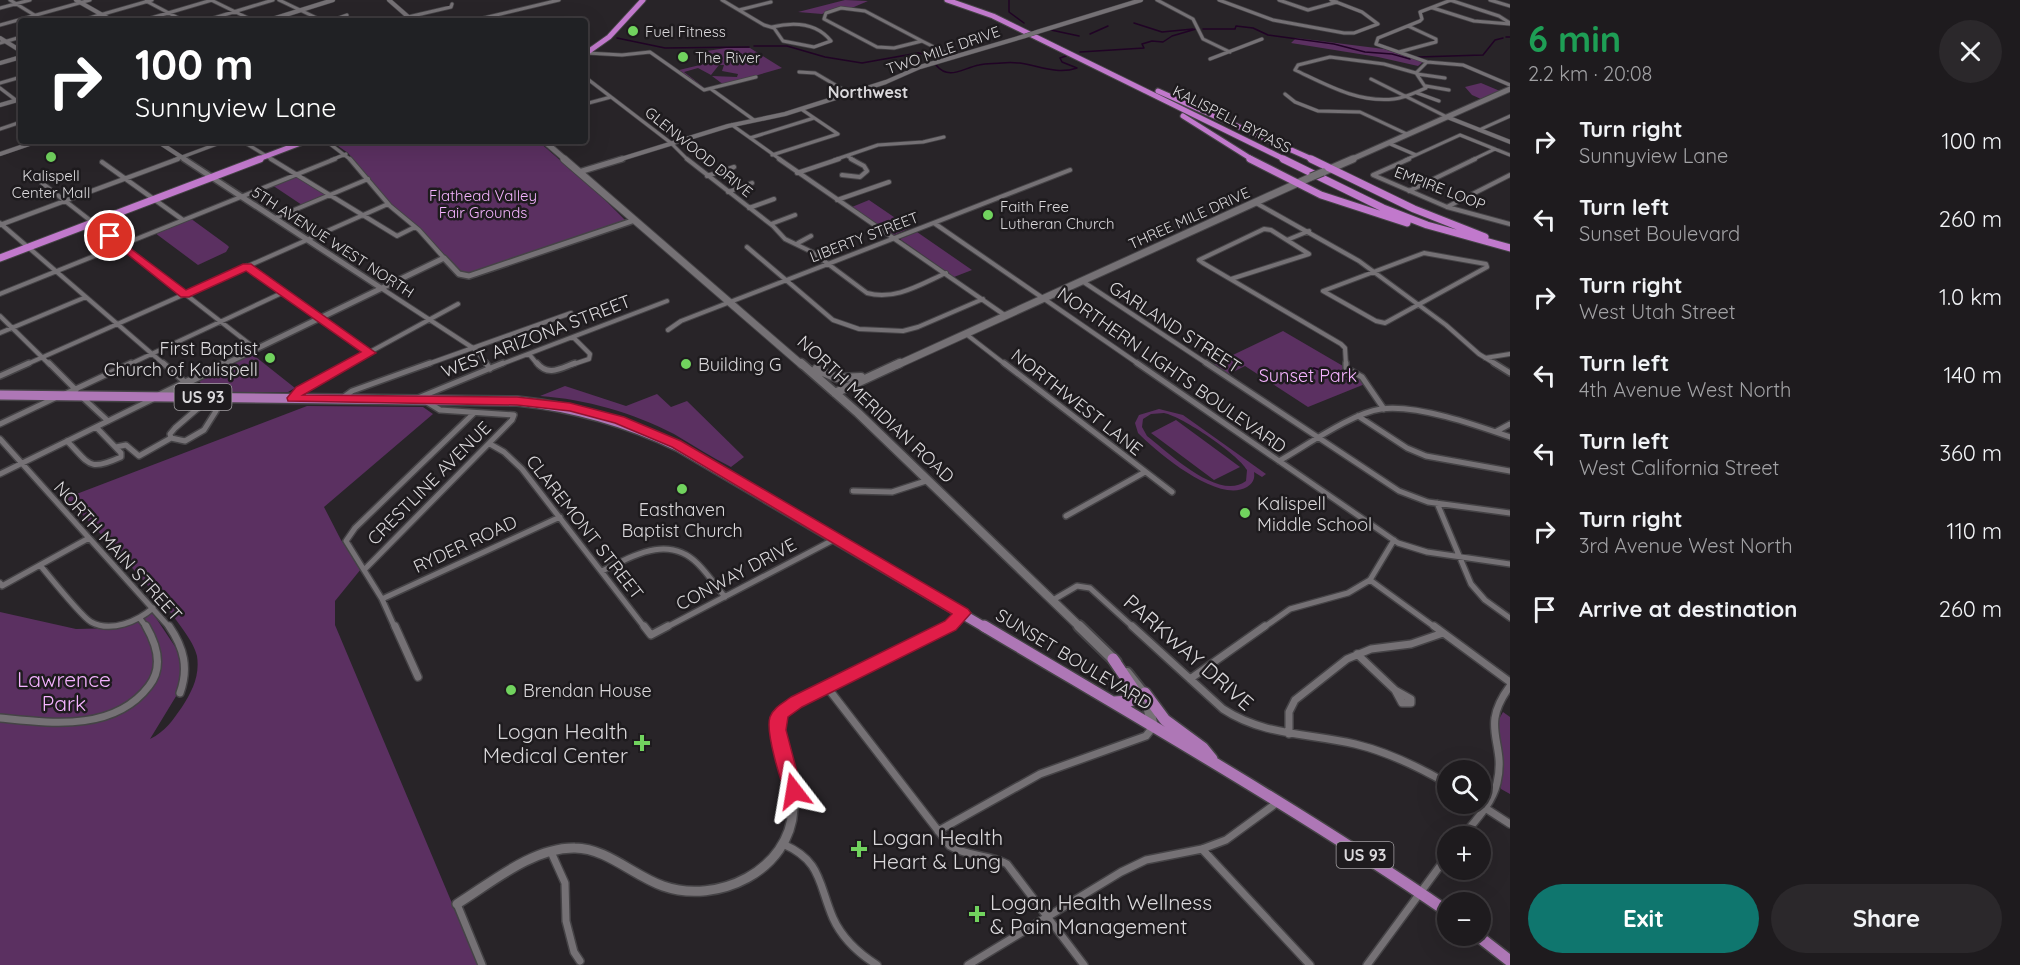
<!DOCTYPE html>
<meta charset="utf-8">
<style>
:root{--surface:#1e1b1e;--page:#2b282b;--text:#f1f3f6;--muted:#a1a1a4;--line:#3c393c;--accent:#0f766e}
body{margin:0;font-family:Quicksand,sans-serif;background:var(--page);color:var(--text);height:100vh;display:flex;flex-direction:column;font-size:22px;white-space:nowrap}
*{box-sizing:border-box;margin:0}
p{font-size:20px;color:var(--muted)}
.icon{flex:none;width:33px;height:33px;fill:none;stroke:currentColor;stroke-width:2;stroke-linecap:round;stroke-linejoin:round}
.map{position:relative;flex:1;overflow:hidden}
.details{display:flex;flex-direction:column;background:var(--surface);width:510px}
.details>*{flex:none}
.banner{position:absolute;left:18px;top:18px;width:570px;height:126px;border-radius:6px;box-shadow:0 6px 24px #0002,0 0 0 2px var(--line);background:#202124;color:#fff;overflow:hidden}
.buttons{position:absolute;left:1437px;top:760px;display:grid;gap:12px}
.buttons a{display:grid;place-items:center;width:54px;height:54px;border-radius:50%;background:var(--surface);box-shadow:0 6px 24px #0002,0 0 0 2px var(--line);font-size:30px}
.pin{position:absolute;display:grid;place-items:center;width:51px;height:51px;color:#fff;margin:-26px;border:3px solid #fff;border-radius:50%;box-shadow:0 2px 6px #0007}
.me{position:absolute;width:66px;margin:-33px;rotate:346deg;stroke-linejoin:round;filter:drop-shadow(0 0 4px #0008)}
.turn{display:flex;align-items:center;gap:21px;height:126px;padding:0 18px;font-size:27px}
.turn .icon{width:78px;height:78px;stroke-width:2.5}
.turn b{display:block;font-size:42px;line-height:51px}
.round{display:grid;place-items:center;flex:none;width:63px;height:63px;border-radius:32px;background:var(--page)}
.overview{display:flex;align-items:center;justify-content:space-between;height:102px;padding:0 18px}
h1{font-size:36px;font-weight:700;line-height:45px;color:#1e9e55}
.cta{display:flex;gap:12px;margin-top:auto;padding:12px 18px}
.cta a{flex:1;height:69px;border-radius:36px;background:var(--accent);color:#fff;font-size:24px;font-weight:700;line-height:69px;text-align:center}
.cta a+a{background:var(--page);color:var(--text)}
ul{padding:0;list-style:none}
li{display:flex;align-items:center;gap:18px;height:78px;padding:0 18px}
li div{flex:1}
li b{display:block;font-size:22px}
li em{font-style:normal}
main{display:flex;flex:1;min-height:0}
.map>svg:first-child{display:block}
</style>
<main>
<div class="map">
<svg width="1510" height="965" viewBox="0 0 1510 965">
<rect width="100%" height="100%" fill="#282428"/>
<!-- green -->
<path fill="#5b3061" fill-rule="evenodd" d="M845,0L868,1L854,7L835,8L822,14L798,12Z
M1296,38L1384,49L1423,62L1418,66L1378,57L1291,43Z
M726,48H750L782,68L724,85L712,76L737,77L738,74L722,71L724,65H719L711,75L698,68L684,72L706,89L679,70L721,60L707,51Z
M1481,83L1500,91L1481,99L1472,95L1465,87Z
M331,141H538L600,195L625,220L472,274H462L421,229L392,206L348,153Z
M295,176L326,195L302,205L272,185Z
M869,200L910,228L894,235L852,207Z
M190,218L227,245L229,247L226,252L198,265L155,233Z
M917,232L972,270L954,277L900,239Z
M1283,331L1343,366C1349,374 1358,377 1365,384L1308,407L1245,366L1229,374L1214,364Z
M251,353L295,388L288,392H209L198,380Z
M565,386L626,406L657,394L671,407L687,401L744,457L731,467C711,457 693,445 674,434C634,413 585,399 540,396Z
M307,406L423,407L433,414L324,507L341,540L361,569L335,601V625L478,965H0V612L76,629L118,628L150,609L182,657V675L178,693L150,739C166,731 172,721 182,707C192,691 200,676 197,656C193,627 91,524 66,498Z
M1159,409L1183,415L1266,474L1262,477L1254,472C1255,479 1253,483 1247,487C1218,504 1158,453 1138,433L1135,423L1139,415ZM1164,413C1183,417 1238,454 1247,470L1246,481C1219,502 1168,452 1147,436L1142,427L1143,419L1151,414Z
M1176,420L1240,467L1214,480L1151,433Z
M1503,712L1510,717V794L1501,789L1499,749L1495,726Z"/>
<g fill="none" stroke-linecap="round" stroke-linejoin="round">
<!-- stream -->
<path stroke="#200325" stroke-width="1.5" d="M1009,0V12L1024,23
M1134,23L1162,32L1193,29
M1203,29H1235L1236,26L1253,28L1268,35L1334,44L1365,52L1392,54L1410,59
M1051,30L1079,36
M1090,34L1108,26
M1506,37H1510
M617,38L665,48L749,47
M754,46H787L825,57L862,63L918,53L933,56
M1080,52L1144,48L1142,44L1152,41L1163,42L1172,36L1196,29
M1418,57L1483,55L1495,40L1503,38
M936,65C949,81 963,68 979,65C987,63 995,64 1002,63C1029,59 1051,77 1077,68L1062,62L1060,58L1066,56
M1271,379L1298,383L1307,372L1314,368L1357,382"/>
<defs>
<path id="minor-far3" d="M10,0L44,21
M211,0L254,21
M279,0L323,21
M722,0L764,25L774,28L783,41L814,47L831,41C816,22 793,22 772,27
M1157,0L1193,19L1203,39L1230,52
M1219,0L1273,20L1344,33H1354L1378,24L1362,12L1331,0
M1279,0L1308,10L1337,2
M1450,0L1499,16L1510,23
M1451,0L1420,12L1422,19L1420,21L1378,38L1376,44L1427,62L1463,65L1510,85
M1490,0L1510,6
M146,1L184,21
M0,8L30,0
M841,8L865,11L922,41L894,48L877,47L824,19L826,13Z
M1433,8L1474,21L1510,24
M739,10L771,2
M408,17L451,7L452,4
M79,21L152,0
M141,21L212,0
M204,21L273,0
M330,21L347,15
M471,21L559,0
M0,25L90,0
M922,41L954,57
M0,43L21,37
M1399,52L1436,42V39L1408,26
M587,53L622,55L650,52L704,90L756,77
M1330,57L1384,64L1416,73L1426,88C1416,92 1405,98 1394,99C1358,103 1327,85 1295,70L1298,65Z
M1210,59L1262,39
M799,72L815,73L849,93
M1416,73L1427,62
M1417,74L1445,78
M585,77L671,143L688,160
M1371,79L1447,117
M0,83L21,77
M1426,86L1449,90
M0,88L21,104
M711,89L754,120
M1417,93L1439,101
M1285,94L1295,102L1318,111L1360,112L1407,134
M585,104L611,97
M801,109L838,134
M732,125L781,160
M0,129L21,122
M1479,130L1510,116
M750,138L814,118
M242,141L273,160
M326,141L351,160
M1388,143L1416,155
M772,155L838,134
M847,156L854,160
M174,160L225,141
M331,160L346,154
M834,160L878,145L923,142L944,137
M1405,160L1460,135L1510,155
M1472,160L1495,149"/>
<path id="minor-far2" d="M271,159L397,236L415,227
M350,159L390,206L419,230L444,258
M687,159L773,226L785,239L812,252L867,293C895,301 921,284 946,273
M779,159L1006,316
M1409,159L1373,175L1447,207L1510,224
M102,162L183,220
M797,173L839,159
M842,175L860,177L867,171L864,166L851,159
M707,176L734,167
M42,183L256,349
M1409,191L1475,159
M728,192L752,183
M837,200L889,182
M1256,203L1359,261L1446,325L1479,354L1497,365
M1447,207L1510,175
M749,208L774,199
M275,218L368,179
M0,223L165,365
M934,223L1140,365
M771,224L795,215
M0,225L178,159
M1287,240L1309,231
M798,243L811,236
M747,247L833,320L859,329L903,331L918,327L983,299
M1424,253L1486,264L1487,267L1385,323L1376,321L1323,291Z
M247,266L370,353
M1231,279L1309,254L1271,230L1264,229L1199,260L1203,263L1341,344L1345,348L1346,365
M1082,281L1209,365
M381,288L476,350L487,365
M0,294L335,159
M0,316L50,365
M668,330L681,321L1070,170
M0,333L86,297
M966,334L1006,365
M529,354L538,365
M1485,358L1510,354
M25,365L388,204
M128,365L284,292
M346,365L458,304
M425,365L571,313
M499,365L667,301
M571,365L589,359L590,354L573,337"/>
<path id="minor-far1" d="M49,363L76,390
M163,363L186,383
M486,363L490,369
M537,363C548,377 561,368 575,363
M1004,363L1172,492
M1137,363L1398,543L1427,552L1510,564
M1206,363L1399,491L1428,502L1510,513
M1346,363V368L1362,377L1384,409
M1494,363L1510,373
M0,376L29,363
M65,394L131,363
M82,397L108,421
M293,398L300,390L349,363
M418,398L503,363
M341,399L352,391L430,363
M205,407H213L216,411L204,430L185,441L171,438L170,434L175,428L211,397
M1358,416L1407,448L1426,456L1510,471
M0,424L57,397
M1497,431L1510,424
M0,439L170,628
M67,441C90,464 88,472 121,457V453L96,427
M490,444L504,452L522,469L645,628
M116,447L126,445L139,456L171,438
M1279,461C1306,446 1352,413 1381,409C1416,404 1476,425 1510,437
M0,474L155,398
M853,491L892,492L929,480
M1437,503L1471,584L1485,600L1510,618
M1066,516L1145,472
M40,565C49,576 82,617 91,622C111,633 138,621 153,608
M364,570L512,420L514,415L440,410L427,402
M602,571C633,556 668,534 698,564C708,574 716,586 725,597
M1370,580L1436,628
M0,583L2,586L89,538
M382,599L560,517
M1053,600L1077,586L1090,588L1134,628
M141,620L147,628
M395,628L382,599L346,541L355,528L474,413
M665,628L835,539
M1263,628L1290,609L1348,593L1370,580L1394,540"/>
<path id="minor" d="M169,626C184,648 189,668 180,693
M395,626L418,677
M644,626L651,635L668,626
M1132,626L1223,709C1264,736 1309,733 1355,744C1388,752 1419,767 1448,784
M1434,626L1510,682
M1357,654L1395,690
M1190,679L1265,626
M827,687L950,846C968,857 989,854 1007,864L1084,965
M1395,690L1411,699V703H1402Z
M0,718C51,723 114,732 149,686C164,667 157,645 146,626
M1289,734V712L1295,700L1347,659L1371,649L1411,644L1443,633
M1479,804L1510,824
M938,831L1040,774L1146,736L1153,727
M1462,837C1475,821 1492,804 1497,783C1507,741 1478,729 1510,686
M783,844C822,861 818,883 833,918C842,938 858,953 877,965
M1202,849L1310,965
M551,852L565,883L566,921L574,952L580,961
M457,904L482,965
M968,965L1121,872L1146,860L1202,849L1226,840L1278,802
M1367,965L1448,855"/>
<path id="tertiary-far3" d="M76,0L113,21
M389,0L413,21
M266,21L333,0
M394,21L408,17
M1037,32L1141,0
M0,38L21,51
M0,63L21,57
M0,105L21,99
M1447,117L1510,142
M157,141L186,160
M0,154L38,141
M618,160L728,126L785,114L886,82L920,67L1025,36"/>
<path id="tertiary-far2" d="M184,159L381,288
M579,172L622,159
M223,365L444,258L459,274L469,276L635,220"/>
<path id="tertiary-far1" d="M159,396L226,363
M946,628L963,613"/>
<path id="tertiary" d="M457,904C491,883 533,847 575,848C606,848 634,876 663,886C717,905 790,871 793,809C794,781 781,756 777,729C777,715 785,709 796,702L949,626"/>
<path id="secondary-far3" d="M544,141L566,160
M1350,160L1510,89"/>
<path id="secondary-far2" d="M564,159L802,365
M1323,172L1353,159
M897,365L1311,177"/>
<path id="secondary-far1" d="M801,363L858,413L1081,628
M816,369L837,378L861,377
M835,393L900,363"/>
<path id="secondary" d="M1079,626L1116,662
M1127,673L1146,697L1153,727"/>
<path id="primary-far1" d="M0,395L517,401C575,407 627,422 679,447L986,628"/>
<path id="primary" d="M984,626C1140,719 1298,809 1448,912
M1113,659L1138,696L1130,701L1114,702
M1145,693L1165,720L1203,748L1212,759
M1478,936L1510,961"/>
<path id="trunk-far1" d="M947,0L993,16L1286,160
M585,54L609,37L643,0
M1158,91L1314,160
M1183,116L1253,160
M256,160L306,141"/>
<path id="trunk" d="M1250,159L1321,195L1407,223
M1283,159L1383,208L1427,225L1510,248
M1311,159L1414,209L1485,237
M0,258L260,159"/>
</defs>
<!-- minor-far3 casing -->
<use href="#minor-far3" stroke="#454346" stroke-width="4.5"/>
<!-- minor-far2 casing -->
<use href="#minor-far2" stroke="#454346" stroke-width="6"/>
<!-- minor-far1 casing -->
<use href="#minor-far1" stroke="#454346" stroke-width="8"/>
<!-- minor casing -->
<use href="#minor" stroke="#454346" stroke-width="10"/>
<!-- tertiary-far3 casing -->
<use href="#tertiary-far3" stroke="#454346" stroke-width="5"/>
<!-- tertiary-far2 casing -->
<use href="#tertiary-far2" stroke="#454346" stroke-width="8"/>
<!-- tertiary-far1 casing -->
<use href="#tertiary-far1" stroke="#454346" stroke-width="10"/>
<!-- tertiary casing -->
<use href="#tertiary" stroke="#454346" stroke-width="12"/>
<!-- secondary-far3 casing -->
<use href="#secondary-far3" stroke="#454346" stroke-width="7"/>
<!-- secondary-far2 casing -->
<use href="#secondary-far2" stroke="#454346" stroke-width="9"/>
<!-- secondary-far1 casing -->
<use href="#secondary-far1" stroke="#454346" stroke-width="11"/>
<!-- secondary casing -->
<use href="#secondary" stroke="#454346" stroke-width="14"/>
<!-- primary-far1 casing -->
<use href="#primary-far1" stroke="#454346" stroke-width="12"/>
<!-- primary casing -->
<use href="#primary" stroke="#454346" stroke-width="14"/>
<!-- trunk-far1 casing -->
<use href="#trunk-far1" stroke="#454346" stroke-width="7"/>
<!-- trunk casing -->
<use href="#trunk" stroke="#454346" stroke-width="9"/>
<!-- minor-far3 -->
<use href="#minor-far3" stroke="#757175" stroke-width="3"/>
<!-- minor-far2 -->
<use href="#minor-far2" stroke="#757175" stroke-width="4"/>
<!-- minor-far1 -->
<use href="#minor-far1" stroke="#757175" stroke-width="5"/>
<!-- minor -->
<use href="#minor" stroke="#757175" stroke-width="7"/>
<!-- tertiary-far3 -->
<use href="#tertiary-far3" stroke="#757175" stroke-width="4"/>
<!-- tertiary-far2 -->
<use href="#tertiary-far2" stroke="#757175" stroke-width="5"/>
<!-- tertiary-far1 -->
<use href="#tertiary-far1" stroke="#757175" stroke-width="7"/>
<!-- tertiary -->
<use href="#tertiary" stroke="#757175" stroke-width="9"/>
<!-- secondary-far3 -->
<use href="#secondary-far3" stroke="#757175" stroke-width="5"/>
<!-- secondary-far2 -->
<use href="#secondary-far2" stroke="#757175" stroke-width="7"/>
<!-- secondary-far1 -->
<use href="#secondary-far1" stroke="#757175" stroke-width="8"/>
<!-- secondary -->
<use href="#secondary" stroke="#757175" stroke-width="10"/>
<!-- primary-far1 -->
<use href="#primary-far1" stroke="#ae77b6" stroke-width="9"/>
<!-- primary -->
<use href="#primary" stroke="#ae77b6" stroke-width="11"/>
<!-- trunk-far1 -->
<use href="#trunk-far1" stroke="#c179cc" stroke-width="5"/>
<!-- trunk -->
<use href="#trunk" stroke="#c179cc" stroke-width="7"/>
<defs>
<path id="tertiary-bridge" d="M1025,36L1037,32"/>
<path id="secondary-bridge" d="M1311,177L1323,172"/>
</defs>
<!-- tertiary-bridge casing -->
<use href="#tertiary-bridge" stroke="#454346" stroke-width="5" stroke-linecap="butt"/>
<!-- secondary-bridge casing -->
<use href="#secondary-bridge" stroke="#454346" stroke-width="9" stroke-linecap="butt"/>
<!-- tertiary-bridge -->
<use href="#tertiary-bridge" stroke="#757175" stroke-width="4"/>
<!-- secondary-bridge -->
<use href="#secondary-bridge" stroke="#757175" stroke-width="7"/>
</g>
<!-- route -->
<path fill="#e11d48" stroke="#92132f" stroke-width="1.5" d="M110,233L186,290L243,264H251L376,353L303,395L517,397L570,403L624,417L681,441L968,609L971,613L956,630L802,707L788,717L786,730L802,791L800,797L794,799L787,797C781,782 765,732 770,717C774,707 783,703 791,697L945,621L952,614L672,447L615,423L570,411L517,405L288,401L287,398L296,387L361,352L246,271L189,297H181L107,238V234Z"/>
<!-- markers -->
<g fill="#71d35e" stroke="#1e1b1e" stroke-width="2">
<circle cx="633" cy="31" r="6"/>
<circle cx="683" cy="57" r="6"/>
<circle cx="51" cy="157" r="6"/>
<circle cx="988" cy="215" r="6"/>
<circle cx="270" cy="358" r="6"/>
<circle cx="686" cy="364" r="6"/>
<circle cx="682" cy="489" r="6"/>
<circle cx="1245" cy="513" r="6"/>
<circle cx="511" cy="690" r="6"/>
<path d="M639 734h6v6h6v6h-6v6h-6v-6h-6v-6h6z"/>
<path d="M856 840h6v6h6v6h-6v6h-6v-6h-6v-6h6z"/>
<path d="M974 905h6v6h6v6h-6v6h-6v-6h-6v-6h6z"/>
</g>
<g text-anchor="middle" dominant-baseline="central" stroke-width="5" stroke-linejoin="round" paint-order="stroke">
<!-- far-poi labels -->
<g font-size="15" fill="#dad8db" stroke="#1e1b1e" text-anchor="start">
<text x="645" y="31">Fuel Fitness</text>
<text x="695" y="57">The River</text>
<text x="51" y="175" text-anchor="middle">Kalispell<tspan x="51" dy="17">Center Mall</tspan></text>
<text x="1000" y="206">Faith Free<tspan x="1000" dy="17">Lutheran Church</tspan></text>
</g>
<!-- far-street labels -->
<g font-size="15" fill="#dad8db" stroke="#1e1b1e">
<text transform="translate(943 50) rotate(-19)">TWO MILE DRIVE</text>
<text transform="translate(1232 119) rotate(27)">KALISPELL BYPASS</text>
<text transform="translate(699 152) rotate(39)">GLENWOOD DRIVE</text>
<text transform="translate(1440 188) rotate(21)">EMPIRE LOOP</text>
<text transform="translate(1189 218) rotate(-24)">THREE MILE DRIVE</text>
<text transform="translate(864 237) rotate(-21)">LIBERTY STREET</text>
<text transform="translate(333 242) rotate(33)">5TH AVENUE WEST NORTH</text>
</g>
<!-- far-park labels -->
<g font-size="15" fill="#f5b3ff" stroke="#1e1b1e">
<text x="483" y="195">Flathead Valley<tspan x="483" dy="17">Fair Grounds</tspan></text>
</g>
<!-- far-neighbourhood labels -->
<g font-size="16" font-weight="bold" fill="#dad8db" stroke="#1e1b1e">
<text x="868" y="92">Northwest</text>
</g>
<!-- shield labels -->
<g fill="#1e1b1e" stroke="#a29fa2" stroke-width="1.5">
<rect x="174.5" y="384" width="57" height="26" rx="4.5"/>
<rect x="1336.5" y="842" width="57" height="26" rx="4.5"/>
</g>
<g font-size="16" font-weight="bold" fill="#dad8db">
<text x="203" y="397">US 93</text>
<text x="1365" y="855">US 93</text>
</g>
<!-- street labels -->
<g font-size="18" fill="#dad8db" stroke="#1e1b1e">
<text transform="translate(1175 327) rotate(33)">GARLAND STREET</text>
<text transform="translate(536 336) rotate(-21)">WEST ARIZONA STREET</text>
<text transform="translate(1172 370) rotate(35)">NORTHERN LIGHTS BOULEVARD</text>
<text transform="translate(1077 402) rotate(38)">NORTHWEST LANE</text>
<text transform="translate(876 409) rotate(43)">NORTH MERIDIAN ROAD</text>
<text transform="translate(429 483) rotate(-45)">CRESTLINE AVENUE</text>
<text transform="translate(585 527) rotate(52)">CLAREMONT STREET</text>
<text transform="translate(465 544) rotate(-25)">RYDER ROAD</text>
<text transform="translate(118 551) rotate(48)">NORTH MAIN STREET</text>
<text transform="translate(736 574) rotate(-28)">CONWAY DRIVE</text>
<text transform="translate(1074 659) rotate(31)">SUNSET BOULEVARD</text>
</g>
<!-- poi labels -->
<g font-size="18" fill="#dad8db" stroke="#1e1b1e" text-anchor="start">
<text x="258" y="348" text-anchor="end">First Baptist<tspan x="258" dy="21">Church of Kalispell</tspan></text>
<text x="698" y="364">Building G</text>
<text x="1257" y="503">Kalispell<tspan x="1257" dy="21">Middle School</tspan></text>
<text x="682" y="509" text-anchor="middle">Easthaven<tspan x="682" dy="21">Baptist Church</tspan></text>
<text x="523" y="690">Brendan House</text>
</g>
<!-- park labels -->
<g font-size="18" fill="#f5b3ff" stroke="#1e1b1e">
<text x="1308" y="375">Sunset Park</text>
</g>
<!-- near-street labels -->
<g font-size="21" fill="#dad8db" stroke="#1e1b1e">
<text transform="translate(1189 652) rotate(41)">PARKWAY DRIVE</text>
</g>
<!-- near-park labels -->
<g font-size="21" fill="#f5b3ff" stroke="#1e1b1e">
<text x="64" y="679">Lawrence<tspan x="64" dy="24">Park</tspan></text>
</g>
<!-- near-poi labels -->
<g font-size="21" fill="#dad8db" stroke="#1e1b1e" text-anchor="start">
<text x="628" y="731" text-anchor="end">Logan Health<tspan x="628" dy="24">Medical Center</tspan></text>
<text x="872" y="837">Logan Health<tspan x="872" dy="24">Heart &amp; Lung</tspan></text>
<text x="990" y="902">Logan Health Wellness<tspan x="990" dy="24">&amp; Pain Management</tspan></text>
</g>
</g>
</svg>
<div class="buttons">
<a><svg class="icon" aria-label="search" viewBox="0 0 24 24"><circle cx="10" cy="10" r="6"/><path d="M15 15l6 6"/></svg></a>
<a>+</a>
<a>−</a>
</div>
<div class="pin" style="left:110px;top:236px;background:#d93025"><svg class="icon" aria-label="arrive" viewBox="0 0 24 24"><path d="M6 21V4h12l-3 4 3 4H6"/></svg></div>
<svg class="me" style="left:794px;top:791px" viewBox="-20 -20 40 40"><path d="M0-17L14 15 0 8-14 15z" fill="#e11d48" stroke="#fff" stroke-width="4"/></svg>
<div class="banner">
<div class="turn"><svg class="icon" aria-label="right" viewBox="0 0 24 24"><path d="M7 20v-9h11M14 6l5 5-5 5"/></svg><div><b>100 m</b>Sunnyview Lane</div></div>
</div>
</div>
<section class="details">
<div class="overview"><div><h1>6 min</h1><p>2.2 km · 20:08</p></div><a class="round"><svg class="icon" aria-label="close" viewBox="0 0 24 24"><path d="M6 6l12 12M18 6L6 18"/></svg></a></div>
<ul>
<li><svg class="icon" aria-label="right" viewBox="0 0 24 24"><path d="M7 20v-9h11M14 6l5 5-5 5"/></svg><div><b>Turn right</b><p>Sunnyview Lane</p></div><em>100 m</em></li>
<li><svg class="icon" aria-label="left" viewBox="0 0 24 24"><path d="M17 20v-9H6M10 6l-5 5 5 5"/></svg><div><b>Turn left</b><p>Sunset Boulevard</p></div><em>260 m</em></li>
<li><svg class="icon" aria-label="right" viewBox="0 0 24 24"><path d="M7 20v-9h11M14 6l5 5-5 5"/></svg><div><b>Turn right</b><p>West Utah Street</p></div><em>1.0 km</em></li>
<li><svg class="icon" aria-label="left" viewBox="0 0 24 24"><path d="M17 20v-9H6M10 6l-5 5 5 5"/></svg><div><b>Turn left</b><p>4th Avenue West North</p></div><em>140 m</em></li>
<li><svg class="icon" aria-label="left" viewBox="0 0 24 24"><path d="M17 20v-9H6M10 6l-5 5 5 5"/></svg><div><b>Turn left</b><p>West California Street</p></div><em>360 m</em></li>
<li><svg class="icon" aria-label="right" viewBox="0 0 24 24"><path d="M7 20v-9h11M14 6l5 5-5 5"/></svg><div><b>Turn right</b><p>3rd Avenue West North</p></div><em>110 m</em></li>
<li><svg class="icon" aria-label="arrive" viewBox="0 0 24 24"><path d="M6 21V4h12l-3 4 3 4H6"/></svg><div><b>Arrive at destination</b></div><em>260 m</em></li>
</ul>
<div class="cta"><a>Exit</a><a>Share</a></div>
</section>
</main>
